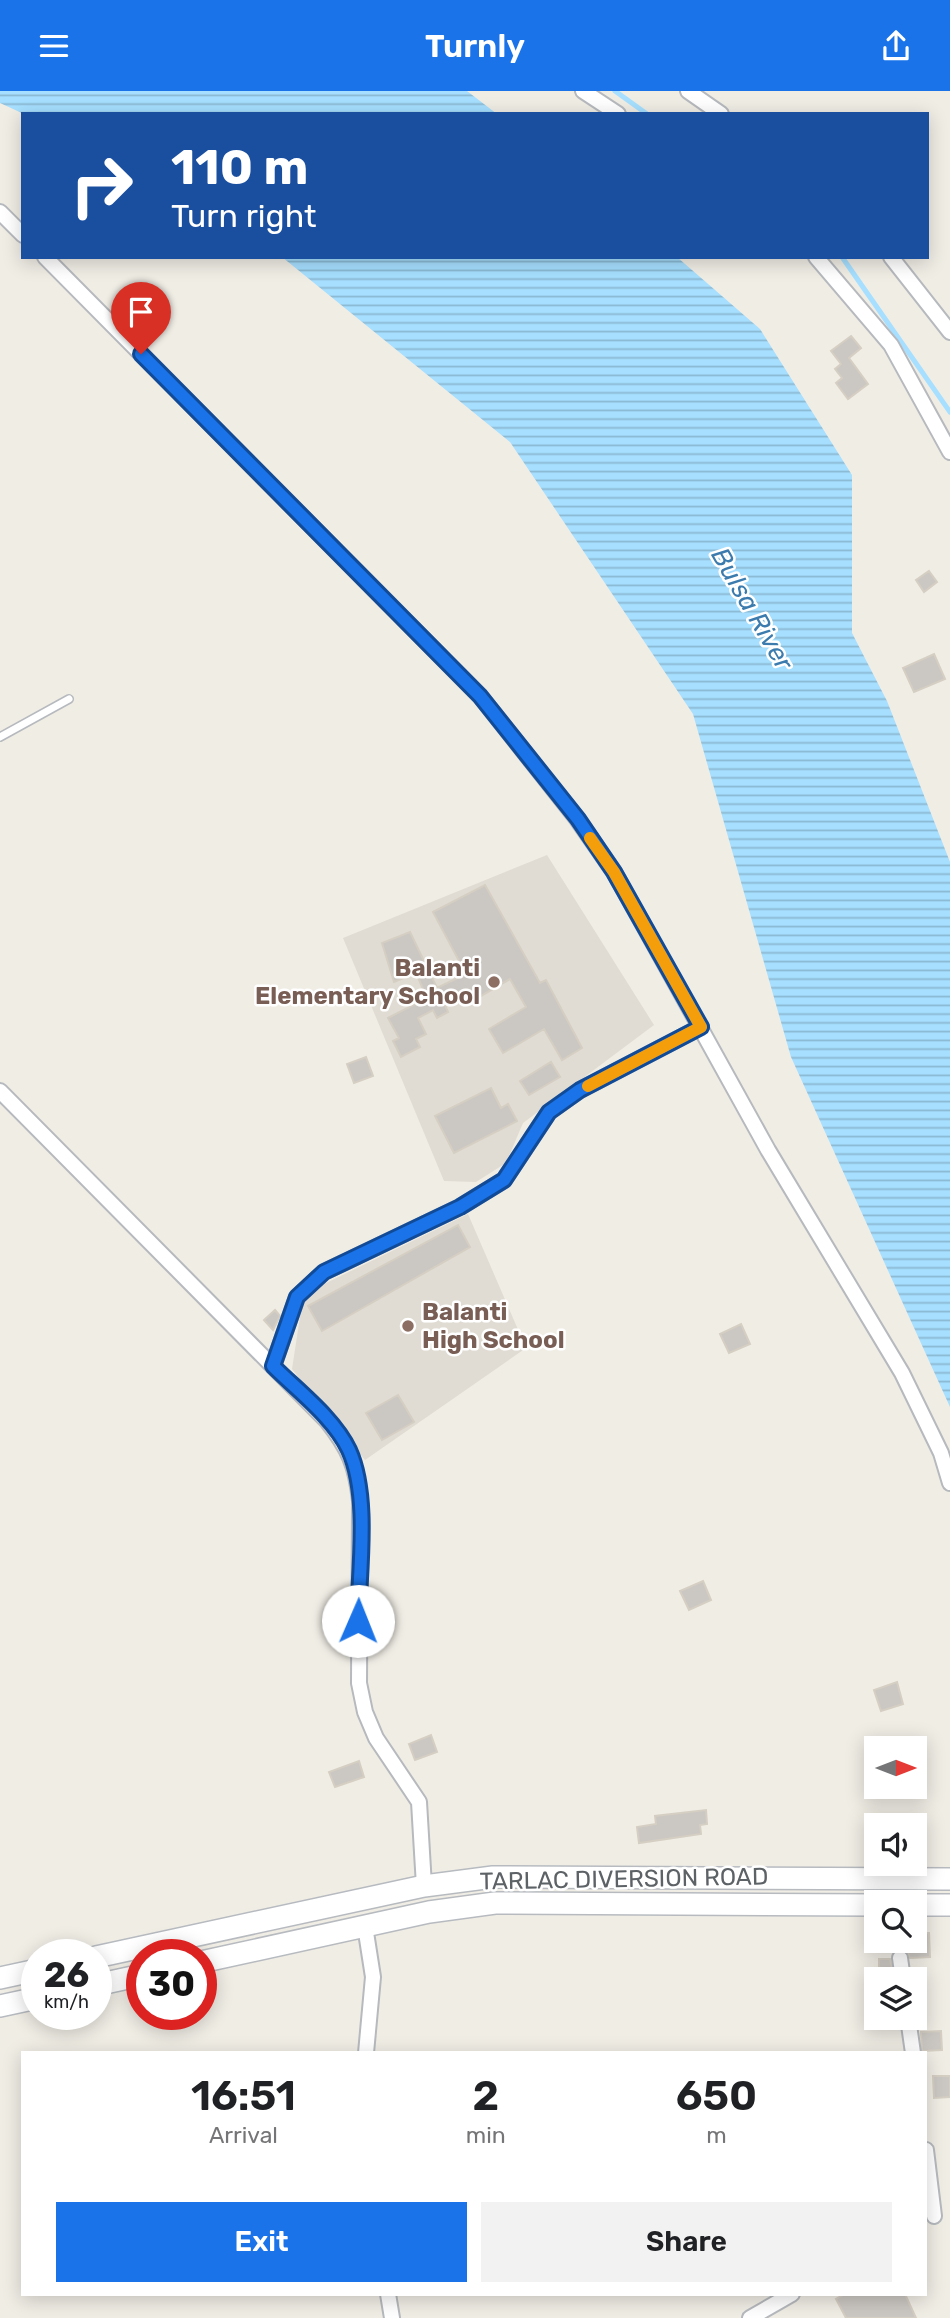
<!DOCTYPE html>
<style>
:root{--surface:#fff;--page:#f2f2f2;--text:#202124;--muted:#757577;--accent:#1a73e8}
body{margin:0;font-family:Rubik,sans-serif;background:var(--page);color:var(--text);height:100vh;display:flex;flex-direction:column;font-size:26px;white-space:nowrap}
*{box-sizing:border-box;margin:0}
p{font-size:23px;color:var(--muted)}
.icon{flex:none;width:38px;height:38px;fill:none;stroke:currentColor;stroke-width:2;stroke-linecap:round;stroke-linejoin:round}
.map{position:relative;flex:1;overflow:hidden}
.details{position:absolute;left:21px;top:1960px;width:906px;height:245px;display:flex;flex-direction:column;background:var(--surface);border-radius:0px;box-shadow:0 4px 18px #0003}
.details>*{flex:none}
.hud{position:absolute;left:21px;top:21px;width:908px;height:147px;border-radius:0px;box-shadow:0 4px 18px #0003;background:#1a4fa0;color:#fff;overflow:hidden}
.needle{width:46px;rotate:90deg}
.fabs{position:absolute;left:864px;top:1645px;display:grid;gap:14px}
.fabs a{display:grid;place-items:center;width:63px;height:63px;border-radius:0px;background:var(--surface);box-shadow:0 4px 18px #0003;font-size:35px}
.speed{position:absolute;left:21px;top:1848px;display:flex;gap:14px;font-size:35px;font-weight:700;text-align:center}
.speed>*{display:grid;place-content:center;width:91px;height:91px;border-radius:50%;background:var(--surface);box-shadow:0 4px 18px #0003;line-height:1}
.speed small{font-size:18px;font-weight:400}
.speed .limit{border:10px solid #d22;background:#fff;color:#111}
.pin{position:absolute;display:grid;place-items:center;width:60px;height:60px;color:#fff;margin:-72px -30px;border-radius:50% 50% 50% 0;rotate:-45deg;box-shadow:0 0 7px #0007}
.pin .icon{rotate:45deg}
.me{position:absolute;width:77px;margin:-38px;rotate:1deg;stroke-linejoin:round;filter:drop-shadow(0 0 5px #0008)}
.turn{display:flex;align-items:center;gap:24px;height:147px;padding:0 35px;font-size:32px}
.turn .icon{width:91px;height:91px;stroke-width:2.5}
.turn b{display:block;font-size:49px;line-height:60px}
.eta{display:flex;justify-content:space-evenly;align-items:center;height:119px;text-align:center}
.eta b{font-size:42px;font-weight:600;line-height:49px}
.button{display:flex;gap:14px;margin-top:auto;padding:14px 35px}
.button a{flex:1;height:80px;border-radius:0px;background:var(--accent);color:#fff;font-size:28px;font-weight:600;line-height:80px;text-align:center}
.button a+a{background:var(--page);color:var(--text)}
header{display:flex;justify-content:space-between;align-items:center;height:91px;padding:0 35px;background:var(--accent);color:#fff;font-size:32px;font-weight:600}
.map>svg:first-child{display:block}
</style>
<header><svg class="icon" aria-label="menu" viewBox="0 0 24 24"><path d="M4 6h16M4 12h16M4 18h16"/></svg>Turnly<svg class="icon" aria-label="share" viewBox="0 0 24 24"><path d="M12 15V3M7 8l5-5 5 5M5 13v7h14v-7"/></svg></header>
<div class="map">
<svg width="950" height="2227" viewBox="0 0 950 2227">
<defs>
<pattern id="water-rules" width="6" height="5" patternUnits="userSpaceOnUse" patternTransform="scale(1.75)"><rect width="6" height="5" fill="#a6dfff"/><path d="M0 2.5h6" fill="none" stroke="#8ab8d2"/></pattern>
</defs>
<rect width="100%" height="100%" fill="#f0ede5"/>
<!-- education -->
<path fill="#e0dcd3" d="M547,764L654,934L523,1032L506,1072L476,1091L444,1090L343,847Z
M468,1123L526,1257L365,1369L292,1278L302,1213L324,1193Z"/>
<!-- water -->
<path fill="url(#water-rules)" d="M0,0H467L497,23H24L0,12Z
M282,166H677L760,238L852,384V542L887,610L950,771V1316L791,966L693,623L510,351Z"/>
<g fill="none" stroke-linecap="round" stroke-linejoin="round">
<!-- stream -->
<path stroke="#a6dfff" stroke-width="5" d="M615,0L647,23
M842,166L950,321"/>
</g>
<!-- building -->
<path fill="#cbc7c2" stroke="#d5cec3" stroke-width="2" d="M851,245L861,257L849,267L868,293L848,308L836,292L842,287L835,278L841,273L831,260Z
M929,480L937,491L924,501L916,489Z
M934,563L945,588L914,601L903,577Z
M485,794L540,892L546,889L582,957L562,969L544,938L503,962L489,938L526,916L510,888L474,909L470,901L445,914L448,921L437,927L433,919L418,927L426,943L416,948L420,956L401,966L393,950L399,947L388,927L427,907L416,882L394,891L382,852L410,841L437,897L466,883L433,821Z
M366,966L373,985L354,992L347,973Z
M551,971L560,986L529,1004L520,990Z
M491,997L501,1017L508,1013L517,1030L454,1062L435,1025Z
M458,1134L470,1156L322,1240L308,1215Z
M275,1219L280,1225L273,1239L264,1229Z
M741,1233L750,1253L729,1262L720,1243Z
M398,1304L414,1331L382,1349L366,1322Z
M703,1490L711,1509L689,1519L680,1500Z
M897,1591L903,1613L881,1620L874,1599Z
M431,1644L437,1661L415,1669L409,1653Z
M359,1670L364,1686L335,1696L329,1681Z
M706,1719L707,1733L700,1734L701,1743L639,1752L637,1736L656,1733L655,1725Z
M915,1842H929L930,1866L910,1867L907,1861L899,1857V1850H915Z
M879,1868H890L893,1883H879Z
M941,1940L942,1959L922,1960L921,1941Z
M933,1985H950V2006L934,2007Z
M845,2203H905L916,2227H846L836,2208Z"/>
<g fill="none" stroke-linecap="round" stroke-linejoin="round">
<defs>
<path id="lane" d="M0,646L69,608"/>
<path id="street" d="M583,0L618,23
M688,0L721,23
M0,121L23,144
M45,166L480,605L577,728L614,781L768,1059L902,1282L941,1362L950,1392
M816,166L891,254L950,361
M891,166L950,241
M0,1000L327,1330C349,1358 356,1374 360,1410L359,1592L365,1621L376,1647L419,1711L424,1795
M273,1275L297,1206L324,1181L460,1116L504,1089L549,1021L580,999L701,936
M365,1835L373,1886L366,1962
M900,1867L903,1888
M908,1927L913,1962
M926,2059L934,2125
M388,2203L392,2227
M750,2227L792,2203"/>
<path id="secondary" d="M915,1814H950
M96,1866L424,1795L493,1786L950,1788
M201,1871L429,1821L495,1812L877,1814
M0,1887L37,1879
M96,1894L142,1884
M0,1915L37,1907"/>
</defs>
<!-- lane casing -->
<use href="#lane" stroke="#b6b9bd" stroke-width="10"/>
<!-- street casing -->
<use href="#street" stroke="#b6b9bd" stroke-width="18"/>
<!-- secondary casing -->
<use href="#secondary" stroke="#b7bbc0" stroke-width="24"/>
<!-- lane -->
<use href="#lane" stroke="#fff" stroke-width="7"/>
<!-- street -->
<use href="#street" stroke="#fff" stroke-width="14"/>
<!-- secondary -->
<use href="#secondary" stroke="#fff" stroke-width="21"/>
</g>
<g fill="none" stroke-linecap="round" stroke-linejoin="round">
<defs>
<path id="route" d="M141,263L480,605L578,728L614,781L701,936L580,999L549,1021L504,1089L460,1116L324,1181L297,1206L273,1275C298,1300 334,1327 349,1359C370,1405 359,1480 358,1530"/>
</defs>
<!-- route casing -->
<use href="#route" stroke="#114b97" stroke-width="18"/>
<!-- route -->
<use href="#route" stroke="#1a73e8" stroke-width="12"/>
<!-- slow -->
<path stroke="#f59e0b" stroke-width="12" d="M588,995L701,936L614,781L590,747"/>
</g>
<!-- markers -->
<g fill="#8d6e63" stroke="#fff" stroke-width="2.5">
<circle cx="494" cy="891" r="7"/>
<circle cx="408" cy="1235" r="7"/>
</g>
<g text-anchor="middle" dominant-baseline="central" stroke-width="5" stroke-linejoin="round" paint-order="stroke">
<!-- education labels -->
<g font-size="24" font-weight="bold" fill="#785e54" stroke="#fff" text-anchor="end">
<text x="480" y="877">Balanti<tspan x="480" dy="28">Elementary School</tspan></text>
<text x="422" y="1221" text-anchor="start">Balanti<tspan x="422" dy="28">High School</tspan></text>
</g>
<!-- street labels -->
<g font-size="24" fill="#5d6266" stroke="#fff">
<text transform="translate(624 1788) rotate(-1)">TARLAC DIVERSION ROAD</text>
</g>
<!-- water labels -->
<g font-size="26" font-style="italic" fill="#3b7bad" stroke="#fff">
<text transform="translate(752 518) rotate(60)">Bulsa River</text>
</g>
</g>
</svg>
<div class="fabs">
<a><svg class="needle" viewBox="-14 -14 28 28"><path d="M0-13l5 13h-10z" fill="#e53935"/><path d="M0 13l5-13h-10z" fill="#757577"/></svg></a>
<a><svg class="icon" aria-label="sound" viewBox="0 0 24 24"><path d="M4 9h4l5-4v14l-5-4H4zM17 9q2 3 0 6"/></svg></a>
<a><svg class="icon" aria-label="search" viewBox="0 0 24 24"><circle cx="10" cy="10" r="6"/><path d="M15 15l6 6"/></svg></a>
<a><svg class="icon" aria-label="layers" viewBox="0 0 24 24"><path d="M12 4l9 5-9 5-9-5zM3 14l9 5 9-5"/></svg></a>
</div>
<div class="speed"><div>26<small>km/h</small></div><div class="limit">30</div></div>
<div class="pin" style="left:141px;top:263px;background:#d93025"><svg class="icon" aria-label="arrive" viewBox="0 0 24 24"><path d="M6 21V4h12l-3 4 3 4H6"/></svg></div>
<svg class="me" style="left:358px;top:1530px" viewBox="-20 -20 40 40"><circle r="19" fill="#fff"/><path d="M0-13L10 11 0 6-10 11z" fill="#1a73e8"/></svg>
<div class="hud">
<div class="turn"><svg class="icon" aria-label="right" viewBox="0 0 24 24"><path d="M7 20v-9h11M14 6l5 5-5 5"/></svg><div><b>110 m</b>Turn right</div></div>
</div>
<section class="details">
<div class="eta">
<div><b>16:51</b><p>Arrival</p></div>
<div><b>2</b><p>min</p></div>
<div><b>650</b><p>m</p></div>
</div>
<div class="button"><a>Exit</a><a>Share</a></div>
</section>
</div>
